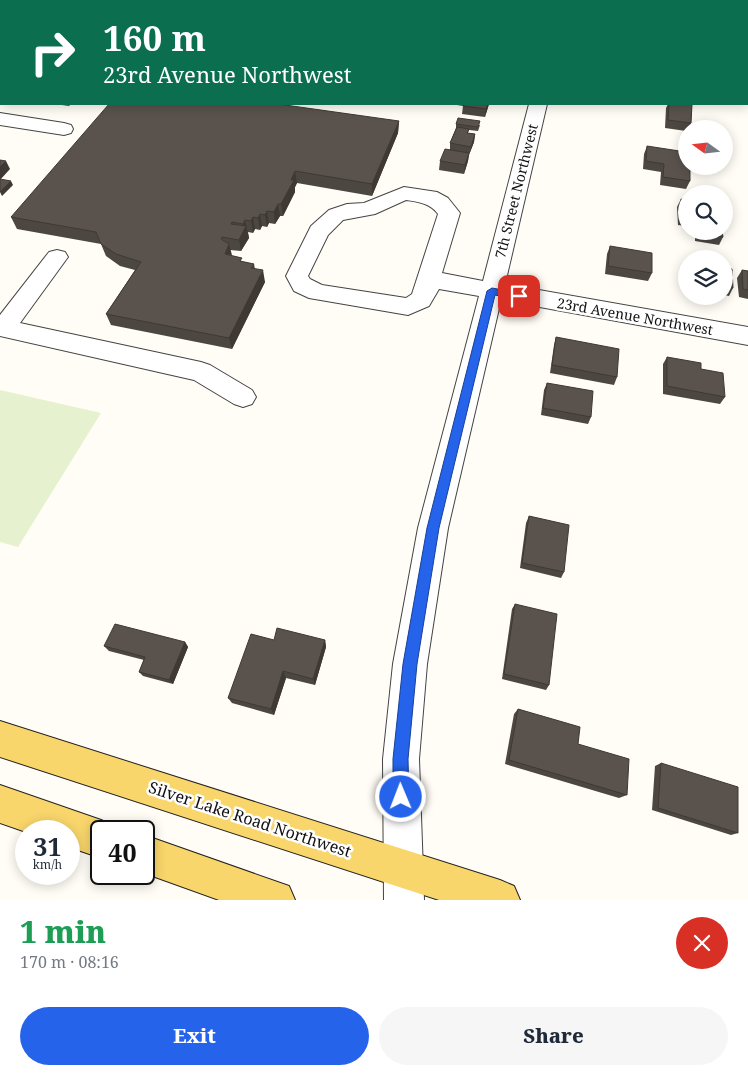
<!DOCTYPE html>
<meta charset="utf-8">
<style>
:root{--surface:#fff;--page:#f6f6f7;--text:#1f2937;--muted:#747a83;--accent:#2563eb}
body{margin:0;font-family:"Noto Serif",serif;background:var(--page);color:var(--text);height:100vh;display:flex;flex-direction:column;font-size:19px;white-space:nowrap}
*{box-sizing:border-box;margin:0}
p{font-size:16px;color:var(--muted)}
.icon{flex:none;width:28px;height:28px;fill:none;stroke:currentColor;stroke-width:2;stroke-linecap:round;stroke-linejoin:round}
.map{position:relative;height:900px;overflow:hidden}
.drawer{display:flex;flex-direction:column;background:var(--surface);flex:1}
.drawer>*{flex:none}
.guide{position:absolute;left:0px;top:0px;width:749px;height:105px;box-shadow:0 2px 12px #0003;background:#0b6e4f;color:#fff;overflow:hidden}
.needle{width:32px;rotate:285deg}
.tools{position:absolute;left:678px;top:120px;display:grid;gap:10px}
.tools a{display:grid;place-items:center;width:55px;height:55px;border-radius:50%;background:var(--surface);box-shadow:0 2px 12px #0003;font-size:25px}
.speed{position:absolute;left:15px;top:820px;display:flex;gap:10px;font-size:25px;font-weight:700;text-align:center}
.speed>*{display:grid;place-content:center;width:65px;height:65px;border-radius:50%;background:var(--surface);box-shadow:0 2px 12px #0003;line-height:1}
.speed small{font-size:12px;font-weight:400}
.speed .limit{border:2px solid #111;border-radius:8px;background:#fff;color:#111}
.pin{position:absolute;display:grid;place-items:center;width:42px;height:42px;color:#fff;margin:-21px;border-radius:10px;box-shadow:0 2px 8px #0006}
.me{position:absolute;width:55px;margin:-28px;rotate:359deg;stroke-linejoin:round;filter:drop-shadow(0 0 4px #0008)}
.turn{display:flex;align-items:center;gap:18px;height:105px;padding:0 20px;font-size:22px}
.turn .icon{width:65px;height:65px;stroke-width:2.5}
.turn b{display:block;font-size:35px;line-height:42px}
.round{display:grid;place-items:center;flex:none;width:52px;height:52px;border-radius:26px;background:var(--page)}
.overview{display:flex;align-items:center;justify-content:space-between;height:85px;padding:0 20px}
h1{font-size:30px;font-weight:800;line-height:38px;color:#1e9e55}
.cta{display:flex;gap:10px;margin-top:auto;padding:10px 20px}
.cta a{flex:1;height:58px;border-radius:30px;background:var(--accent);color:#fff;font-size:20px;font-weight:800;line-height:58px;text-align:center}
.cta a+a{background:var(--page);color:var(--text)}
.map>svg:first-child{display:block}
</style>
<div class="map">
<svg width="748" height="900" viewBox="0 0 748 900">
<rect width="100%" height="100%" fill="#fffdf5"/>
<!-- pitch -->
<path fill="#e6f2cf" d="M0,390L101,413L18,547L0,542Z"/>
<g fill="none" stroke-linecap="round" stroke-linejoin="round">
<defs>
<path id="minor" d="M1,0H26L27,1H2Z
M529,104H547L505,284L748,327V345L501,300L448,528L427,664L419,759L424,900H384L383,759L393,664L418,528L479,296L439,289L429,306L408,315L309,298L294,291L286,276L311,226L329,210L347,204L364,203L404,187L437,192L448,198L460,213L442,273L483,281ZM406,200C419,202 430,203 438,214L412,294L406,298L322,285L310,279L308,276L328,235L343,220L375,214Z
M0,113L64,123L71,125L73,129L71,133L64,135L0,125Z
M57,250L65,252L68,257L20,323L201,362L210,365L252,390L256,397L252,404L243,407L234,404L194,380L0,336V315L49,252Z"/>
<path id="major" d="M0,721L500,880L514,886L520,900H439L0,757Z
M0,785L101,820L114,826L117,831H101V858L69,847V831L26,832L0,823Z
M144,835L289,886L295,900H219L144,873Z"/>
</defs>
<!-- minor casing -->
<use href="#minor" stroke="#444" stroke-width="2"/>
<!-- major casing -->
<use href="#major" stroke="#222" stroke-width="2"/>
<!-- minor -->
<use href="#minor" fill="#fff" fill-rule="evenodd"/>
<!-- major -->
<use href="#major" fill="#f9d66b" fill-rule="evenodd"/>
</g>
<!-- wall -->
<path fill="#4d4742" d="M185,0H234L233,1H185Z
M603,0H647V1H602Z
M1,21V32L0,31V22Z
M1,74V96H0V75Z
M55,104H71L69,106Z
M457,104H489L485,117L462,114L463,106L457,105Z
M668,104H692L691,123L689,129H686V131L665,128L666,108Z
M399,121L398,133L372,196L297,183L295,187V192L283,216H280L275,224L269,223L267,227L262,226L260,230L255,229L253,233L248,232L249,238L241,251L230,250L231,256L243,262L254,264L255,269L265,282L232,349L111,325L106,314L135,270L120,266L106,256L101,244L17,229L11,217Z
M456,124L480,125L478,131L469,130L468,133L475,134L474,142L469,155L468,161L464,174L439,170L440,161L450,150V143L456,128Z
M647,146L690,181L686,189L660,185L661,172L643,169L644,154Z
M681,199L686,200V226L678,225L677,207Z
M695,231H722L723,237L719,245L695,241Z
M610,246L652,273L648,281L605,274L607,254Z
M724,268L733,288L729,296L724,295Z
M742,270L748,271V299L739,297L737,278Z
M556,337L617,377L614,385L550,373L554,345Z
M667,357L701,369L725,397L720,404L663,394V364Z
M547,383L591,417L588,424L541,415L544,390Z
M529,516L564,572L561,578L520,568L526,523Z
M515,604L549,685L546,690L502,679L512,609Z
M274,640H325L326,647L315,685L286,678L274,715L232,703L228,698Z
M185,642L188,647L173,684L143,676L139,672L144,660L109,651L104,646Z
M518,709L578,744L627,795L619,798L505,764L514,714Z
M661,763L738,833L731,835L652,810L655,766Z"/>
<!-- shaded-wall -->
<path fill="#3f3936" d="M488,104H489L485,117L486,109Z
M399,121L398,133L372,196V184Z
M475,134L474,142L469,155L471,147Z
M469,153L468,161L464,174L465,165Z
M6,161L10,169L0,180V167Z
M295,171L297,183L295,187V192L283,216L281,204L291,180Z
M11,181L13,185L2,196L0,192Z
M278,204L280,216L275,224L274,212Z
M267,211L269,223L267,227L265,215Z
M260,214L262,226L260,230L258,218Z
M253,217L255,229L253,233L251,221Z
M245,220L249,238L241,251L239,240L244,231L243,224Z
M229,244L232,255L225,254Z
M263,270L265,282L232,349L229,338Z
M325,640L326,647L315,685L313,679Z
M185,642L188,647L173,684L169,680Z
M283,671L286,678L274,715L271,709Z"/>
<!-- building -->
<path fill="#5a524d" stroke="#3f3936" d="M245,0H296V1H244Z
M301,0H311L322,1H300Z
M612,0H647V1H622Z
M651,0H688L695,1H651Z
M1,74V89L0,88V75Z
M109,104H278L399,121L372,184L295,171L291,180H294L281,204H278L274,212L267,211L265,215L260,214L258,218L253,217L251,221L245,220L243,224L232,222L231,224L246,226L239,240L222,237L221,239L229,244L225,254L242,258L240,261L254,264L251,268L263,270L229,338L106,314L141,262L116,254L101,244L96,232L11,217Z
M464,104H488L486,109L463,106Z
M669,104H692L691,123L668,120Z
M458,118L480,121L478,127L456,124Z
M457,127L469,129L467,133L475,134L471,147L450,143Z
M647,146L686,152V166H690V181L663,177L664,164L646,161Z
M445,149L469,153L465,165L440,161Z
M0,160L6,161L0,167Z
M0,179L11,181L0,192Z
M681,199L686,200V217L681,216Z
M699,231H722L723,237L699,233Z
M610,246L652,253V273L608,266Z
M724,268L732,269L733,288L724,287Z
M742,270L748,271V290L743,289Z
M556,337L619,349L617,377L552,365Z
M667,357L701,363V369L723,373L725,397L667,386Z
M547,383L593,391L591,417L543,408Z
M529,516L569,525L564,572L522,563Z
M515,604L557,614L549,685L504,674Z
M115,624L185,642L169,680L139,672L145,657L104,646Z
M277,628L325,640L313,679L283,671L271,709L228,698L251,634L274,640Z
M518,709L580,727L578,744L629,759L627,795L509,760Z
M661,763L738,787V833L658,808Z"/>
<!-- route -->
<path fill="#2563eb" stroke="#184099" d="M492,288L519,293L524,296L519,300L495,295L439,528L417,664L408,759L409,797L407,802L401,804L396,802L393,797V759L403,664L427,528L487,291Z"/>
<g text-anchor="middle" dominant-baseline="central" stroke-width="5" stroke-linejoin="round" paint-order="stroke">
<!-- street labels -->
<g font-size="14" fill="#111" stroke="#fff">
<text transform="translate(516 191) rotate(-76)">7th Street Northwest</text>
<text transform="translate(635 316) rotate(10)">23rd Avenue Northwest</text>
</g>
<!-- near-street labels -->
<g font-size="16" fill="#111" stroke="#fff">
<text transform="translate(250 819) rotate(18)">Silver Lake Road Northwest</text>
</g>
</g>
</svg>
<div class="tools">
<a><svg class="needle" viewBox="-14 -14 28 28"><path d="M0-13l5 13h-10z" fill="#e53935"/><path d="M0 13l5-13h-10z" fill="#747a83"/></svg></a>
<a><svg class="icon" aria-label="search" viewBox="0 0 24 24"><circle cx="10" cy="10" r="6"/><path d="M15 15l6 6"/></svg></a>
<a><svg class="icon" aria-label="layers" viewBox="0 0 24 24"><path d="M12 4l9 5-9 5-9-5zM3 14l9 5 9-5"/></svg></a>
</div>
<div class="speed"><div>31<small>km/h</small></div><div class="limit">40</div></div>
<div class="pin" style="left:519px;top:296px;background:#d93025"><svg class="icon" aria-label="arrive" viewBox="0 0 24 24"><path d="M6 21V4h12l-3 4 3 4H6"/></svg></div>
<svg class="me" style="left:401px;top:797px" viewBox="-20 -20 40 40"><circle r="17" fill="#2563eb" stroke="#fff" stroke-width="3"/><path d="M0-11L8 9 0 5-8 9z" fill="#fff"/></svg>
<div class="guide">
<div class="turn"><svg class="icon" aria-label="right" viewBox="0 0 24 24"><path d="M7 20v-9h11M14 6l5 5-5 5"/></svg><div><b>160 m</b>23rd Avenue Northwest</div></div>
</div>
</div>
<section class="drawer">
<div class="overview"><div><h1>1 min</h1><p>170 m · 08:16</p></div><a class="round" style="background:#d93025;color:#fff"><svg class="icon" aria-label="close" viewBox="0 0 24 24"><path d="M6 6l12 12M18 6L6 18"/></svg></a></div>
<div class="cta"><a>Exit</a><a>Share</a></div>
</section>
